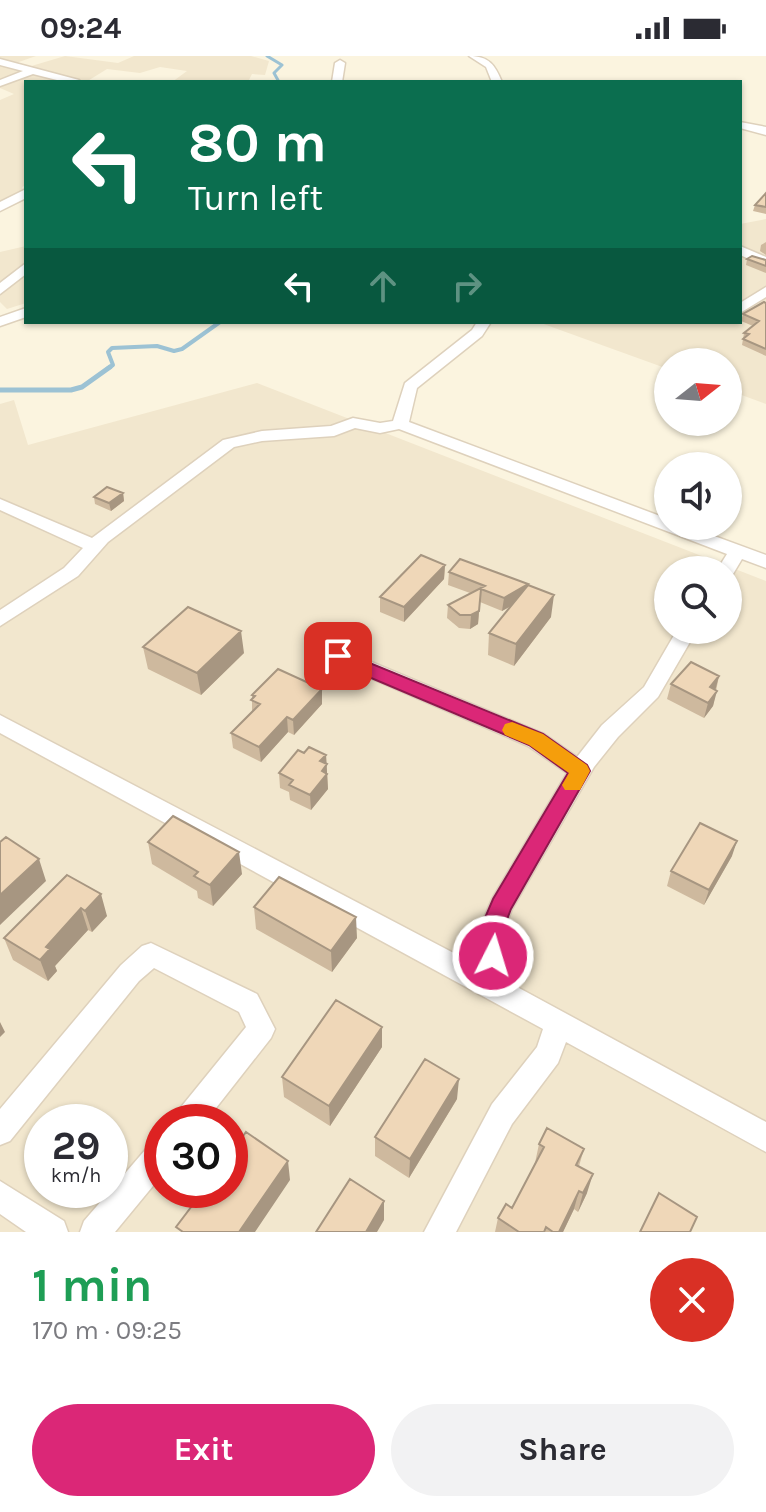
<!DOCTYPE html>
<meta charset="utf-8">
<style>
:root{--surface:#fff;--page:#f2f2f3;--text:#2b2b33;--muted:#7c7c81;--accent:#db2777}
body{margin:0;font-family:Karla,sans-serif;background:var(--page);color:var(--text);height:100vh;display:flex;flex-direction:column;font-size:30px;white-space:nowrap}
*{box-sizing:border-box;margin:0}
p{font-size:26px;color:var(--muted)}
.icon{flex:none;width:44px;height:44px;fill:none;stroke:currentColor;stroke-width:2;stroke-linecap:round;stroke-linejoin:round}
.map{position:relative;height:1176px;overflow:hidden}
.panel{display:flex;flex-direction:column;background:var(--surface);flex:1}
.panel>*{flex:none}
.hud{position:absolute;left:24px;top:24px;width:718px;height:244px;border-radius:0px;box-shadow:0 2px 6px #0004;background:#0b6e4f;color:#fff;overflow:hidden}
.needle{width:52px;rotate:73deg}
.fabs{position:absolute;left:654px;top:292px;display:grid;gap:16px}
.fabs a{display:grid;place-items:center;width:88px;height:88px;border-radius:50%;background:var(--surface);box-shadow:0 2px 6px #0004;font-size:40px}
.speed{position:absolute;left:24px;top:1048px;display:flex;gap:16px;font-size:40px;font-weight:700;text-align:center}
.speed>*{display:grid;place-content:center;width:104px;height:104px;border-radius:50%;background:var(--surface);box-shadow:0 2px 6px #0004;line-height:1}
.speed small{font-size:20px;font-weight:400}
.speed .limit{border:12px solid #d22;background:#fff;color:#111}
.pin{position:absolute;display:grid;place-items:center;width:68px;height:68px;color:#fff;margin:-34px;border-radius:16px;box-shadow:0 4px 12px #0006}
.me{position:absolute;width:88px;margin:-44px;rotate:5deg;stroke-linejoin:round;filter:drop-shadow(0 0 6px #0008)}
.turn{display:flex;align-items:center;gap:28px;height:168px;padding:0 32px;font-size:36px}
.turn .icon{width:104px;height:104px;stroke-width:2.5}
.turn b{display:block;font-size:56px;line-height:68px}
.lanes{display:flex;align-items:center;height:76px;padding:0 32px;background:#0003;justify-content:center;gap:40px;direction:ltr}
.lanes .off{opacity:.35}
.round{display:grid;place-items:center;flex:none;width:84px;height:84px;border-radius:42px;background:var(--page)}
.headline{display:flex;align-items:center;justify-content:space-between;height:136px;padding:0 32px}
h1{font-size:48px;font-weight:700;line-height:60px;color:#1e9e55}
.action{display:flex;gap:16px;margin-top:auto;padding:16px 32px}
.action a{flex:1;height:92px;border-radius:48px;background:var(--accent);color:#fff;font-size:32px;font-weight:700;line-height:92px;text-align:center}
.action a+a{background:var(--page);color:var(--text)}
.status{display:flex;justify-content:space-between;align-items:center;height:56px;padding:0 40px;background:var(--surface);direction:ltr}
.status svg{height:22px;fill:currentColor}
.map>svg:first-child{display:block}
</style>
<div class="status"><b>09:24</b><svg viewBox="0 0 49 12"><path d="M0 12V9h3v3zM5 12V6h3v6zM10 12V3h3v9zM15 12V0h3v12zM26 1h20v11H26zM47 4h2v5h-2z"/></svg></div>
<div class="map">
<svg width="766" height="1176" viewBox="0 0 766 1176">
<rect width="100%" height="100%" fill="#fbf4df"/>
<!-- residential -->
<path fill="#f2e7ce" fill-rule="evenodd" d="M0,0H36L16,7L28,11L65,0L118,7L134,0H251L269,5L265,19L252,18L248,26H172L187,15L160,11L140,17L107,13L86,26H26V129L22,131L26,144L0,156V44L14,38L0,32Z
M766,163V348L728,334V306H668V313L538,266H740V168Z
M26,190V247L7,253L0,246V196Z
M257,327L766,525V1176H0V348L14,344L28,389ZM668,514H728V574H668ZM42,1066H110V1134H42ZM162,1066H230V1134H162Z"/>
<g fill="none" stroke-linecap="round" stroke-linejoin="round">
<!-- stream-far2 -->
<path stroke="#9cc2d4" stroke-width="3" d="M267,0L282,9L274,17L279,26"/>
<!-- stream-far1 -->
<path stroke="#9cc2d4" stroke-width="4" d="M107,313L113,309L108,296L112,292L157,290L174,295L182,293L220,266"/>
<!-- stream -->
<path stroke="#9cc2d4" stroke-width="5" d="M0,334H71L82,331L110,311"/>
<defs>
<path id="minor" d="M469,0C489,0 495,9 502,26H492L486,11Z
M0,3L79,24L81,26H65L33,18L0,30V24L23,15L0,9Z
M340,4L345,7L342,26H332L335,7Z
M740,66L766,71V79L740,72Z
M26,133V142L0,155V146Z
M740,190L766,201V210L740,199Z
M26,207V218L0,238V227Z
M766,231V241L740,257V247Z
M26,252V261L0,270V261Z
M477,266H491L482,280L417,332L409,366L668,463V470H687L766,499V512L742,503L733,518L728,519V514H717L727,498L399,373L380,377L355,372L334,380L262,385L234,391L108,486L78,520L0,570V554L64,512L83,492L0,454V443L92,482L223,384L262,375L331,370L353,362L380,367L393,365L405,327L472,274Z
M677,574H697L658,641L618,681L594,711L512,853L500,885L519,932L766,1066V1096L566,986L558,1007L512,1068L456,1176H424L492,1048L537,991L543,973L0,677V659L486,914L474,885L492,843L567,717L528,690L331,605L328,600L338,593L345,595L544,678L577,701L602,669L644,631Z
M151,887L257,938L275,973L271,982L205,1066H173L177,1056L246,971L239,956L154,912L139,925L10,1085L0,1089V1053L121,909L142,890Z
M162,1081V1119L115,1176H80L84,1165L152,1086Z
M0,1125L64,1165L68,1176H26L0,1158Z"/>
</defs>
<!-- minor casing -->
<use href="#minor" stroke="#ded1bc" stroke-width="3"/>
<!-- minor -->
<use href="#minor" fill="#fff" fill-rule="evenodd"/>
</g>
<!-- wall -->
<path fill="#ceb99e" d="M766,137V158L753,155L755,149Z
M766,186V199L760,195L761,189Z
M747,203L766,204V217L746,209Z
M766,247V300L742,289L744,277L753,270L741,265L743,258Z
M123,437L124,445L111,455L95,448L94,441Z
M445,509L444,523L404,566L380,556V541Z
M449,516L528,529L551,561L514,610L488,599L489,577L511,550L502,555L480,546L478,568L470,573L459,572L447,562L448,549L470,537L448,529Z
M143,591L244,597L201,639L148,613Z
M719,620L713,650L704,662L667,643L671,628Z
M322,633V648L294,679L288,676L261,706L233,692L231,677L252,655V639Z
M304,697L326,699L328,733L311,754L290,744L289,736L280,732L279,717Z
M148,786L242,818L213,850L198,842L197,835L152,808Z
M732,800L704,849L667,830L671,815Z
M67,819L107,860L92,876L88,874L55,910L57,915L48,925L13,904L4,882Z
M254,851L357,882L332,916L256,873Z
M382,971V991L330,1070L284,1041L282,1021Z
M457,1043L409,1122L375,1100V1081Z
M42,1082V1115L35,1111L29,1098Z
M539,1088L584,1093L579,1110L587,1137L578,1156L574,1153L563,1176H495L498,1162L512,1152L535,1107Z"/>
<!-- shaded-wall -->
<path fill="#a79681" d="M123,437L124,445L111,455L109,447Z
M445,509L444,523L404,566V551Z
M528,528L527,541L502,555L504,542Z
M554,539L551,561L514,610L516,588Z
M479,555L478,568L470,573L471,559Z
M241,575L244,597L201,639L197,617Z
M719,620L715,635L705,646L710,631Z
M322,633V648L294,679L293,664Z
M717,635L713,650L704,662L708,647Z
M287,661L288,676L261,706L259,691Z
M326,699L328,733L311,754L310,739L320,705Z
M737,785L732,800L704,849L709,834Z
M239,796L242,818L213,850L210,829Z
M39,803L46,825L0,869V839Z
M101,838L107,860L92,876L85,855Z
M81,852L88,874L55,910L57,915L48,925L40,904L46,891Z
M356,861L357,882L332,916L331,895Z
M0,966L5,976L0,981Z
M382,971V991L330,1070L329,1050Z
M459,1023L457,1043L409,1122L410,1103Z
M288,1105L290,1124L255,1176H239Z
M593,1118L587,1137L578,1156L583,1137Z
M579,1135L574,1153L563,1176H559Z
M384,1145V1164L377,1176H366Z"/>
<!-- building -->
<path fill="#efd7b8" stroke="#a79681" stroke-width="2" d="M766,137V151L755,149Z
M752,200L766,204V210L747,203Z
M764,246L766,247V293L743,283L749,278L744,277L759,265L743,258Z
M107,431L123,437L109,447L94,441Z
M421,499L445,509L404,551L380,541Z
M460,503L528,528L504,542L481,533L479,555L471,559H460L448,549L485,530L449,516Z
M528,529L554,539L516,588L489,577Z
M188,551L241,575L197,617L143,591Z
M691,606L719,620L710,631L717,635L708,647L671,628Z
M278,613L322,633L293,664L287,661L259,691L231,677L260,648L251,644L255,640L252,639Z
M309,691L326,699L320,705L327,708L322,715L327,718L310,739L289,729L293,724L279,717L298,694L304,697Z
M173,760L239,796L210,829L194,820L198,816L148,786Z
M700,767L737,785L709,834L671,815Z
M6,781L39,803L0,839V786Z
M67,819L101,838L85,855L81,852L46,891L50,893L40,904L4,882Z
M279,821L356,861L331,895L254,851Z
M336,944L382,971L329,1050L282,1021Z
M425,1003L459,1023L410,1103L375,1081Z
M547,1072L584,1093L576,1109L593,1118L583,1137L579,1135L559,1176H553L546,1171L544,1176H519L498,1162L506,1148L512,1152L544,1091L539,1088Z
M246,1076L288,1105L239,1176H183L176,1171L204,1134H230V1098Z
M42,1082V1107L29,1098Z
M350,1123L384,1145L366,1176H316Z
M659,1137L697,1161L690,1176H640Z"/>
<!-- route -->
<path fill="#db2777" stroke="#8e194d" stroke-width="2" d="M338,594L543,678L587,709L590,715L511,853L499,885L504,900L501,908L493,911L484,908L475,885L493,843L568,717L529,689L331,605L329,600L331,596Z"/>
<!-- slow -->
<path fill="#f59e0b" d="M512,666L543,678L587,709L590,715L580,734H565L562,729L569,717L529,689L505,679L502,674L505,668Z"/>
</svg>
<div class="fabs">
<a><svg class="needle" viewBox="-14 -14 28 28"><path d="M0-13l5 13h-10z" fill="#e53935"/><path d="M0 13l5-13h-10z" fill="#7c7c81"/></svg></a>
<a><svg class="icon" aria-label="sound" viewBox="0 0 24 24"><path d="M4 9h4l5-4v14l-5-4H4zM17 9q2 3 0 6"/></svg></a>
<a><svg class="icon" aria-label="search" viewBox="0 0 24 24"><circle cx="10" cy="10" r="6"/><path d="M15 15l6 6"/></svg></a>
</div>
<div class="speed"><div>29<small>km/h</small></div><div class="limit">30</div></div>
<div class="pin" style="left:338px;top:600px;background:#d93025"><svg class="icon" aria-label="arrive" viewBox="0 0 24 24"><path d="M6 21V4h12l-3 4 3 4H6"/></svg></div>
<svg class="me" style="left:493px;top:900px" viewBox="-20 -20 40 40"><circle r="17" fill="#db2777" stroke="#fff" stroke-width="3"/><path d="M0-11L8 9 0 5-8 9z" fill="#fff"/></svg>
<div class="hud">
<div class="turn"><svg class="icon" aria-label="left" viewBox="0 0 24 24"><path d="M17 20v-9H6M10 6l-5 5 5 5"/></svg><div><b>80 m</b>Turn left</div></div>
<div class="lanes"><svg class="icon" aria-label="left" viewBox="0 0 24 24"><path d="M17 20v-9H6M10 6l-5 5 5 5"/></svg><svg class="icon off" aria-label="ahead" viewBox="0 0 24 24"><path d="M12 20V5M6 11l6-6 6 6"/></svg><svg class="icon off" aria-label="right" viewBox="0 0 24 24"><path d="M7 20v-9h11M14 6l5 5-5 5"/></svg></div>
</div>
</div>
<section class="panel">
<div class="headline"><div><h1>1 min</h1><p>170 m · 09:25</p></div><a class="round" style="background:#d93025;color:#fff"><svg class="icon" aria-label="close" viewBox="0 0 24 24"><path d="M6 6l12 12M18 6L6 18"/></svg></a></div>
<div class="action"><a>Exit</a><a>Share</a></div>
</section>
